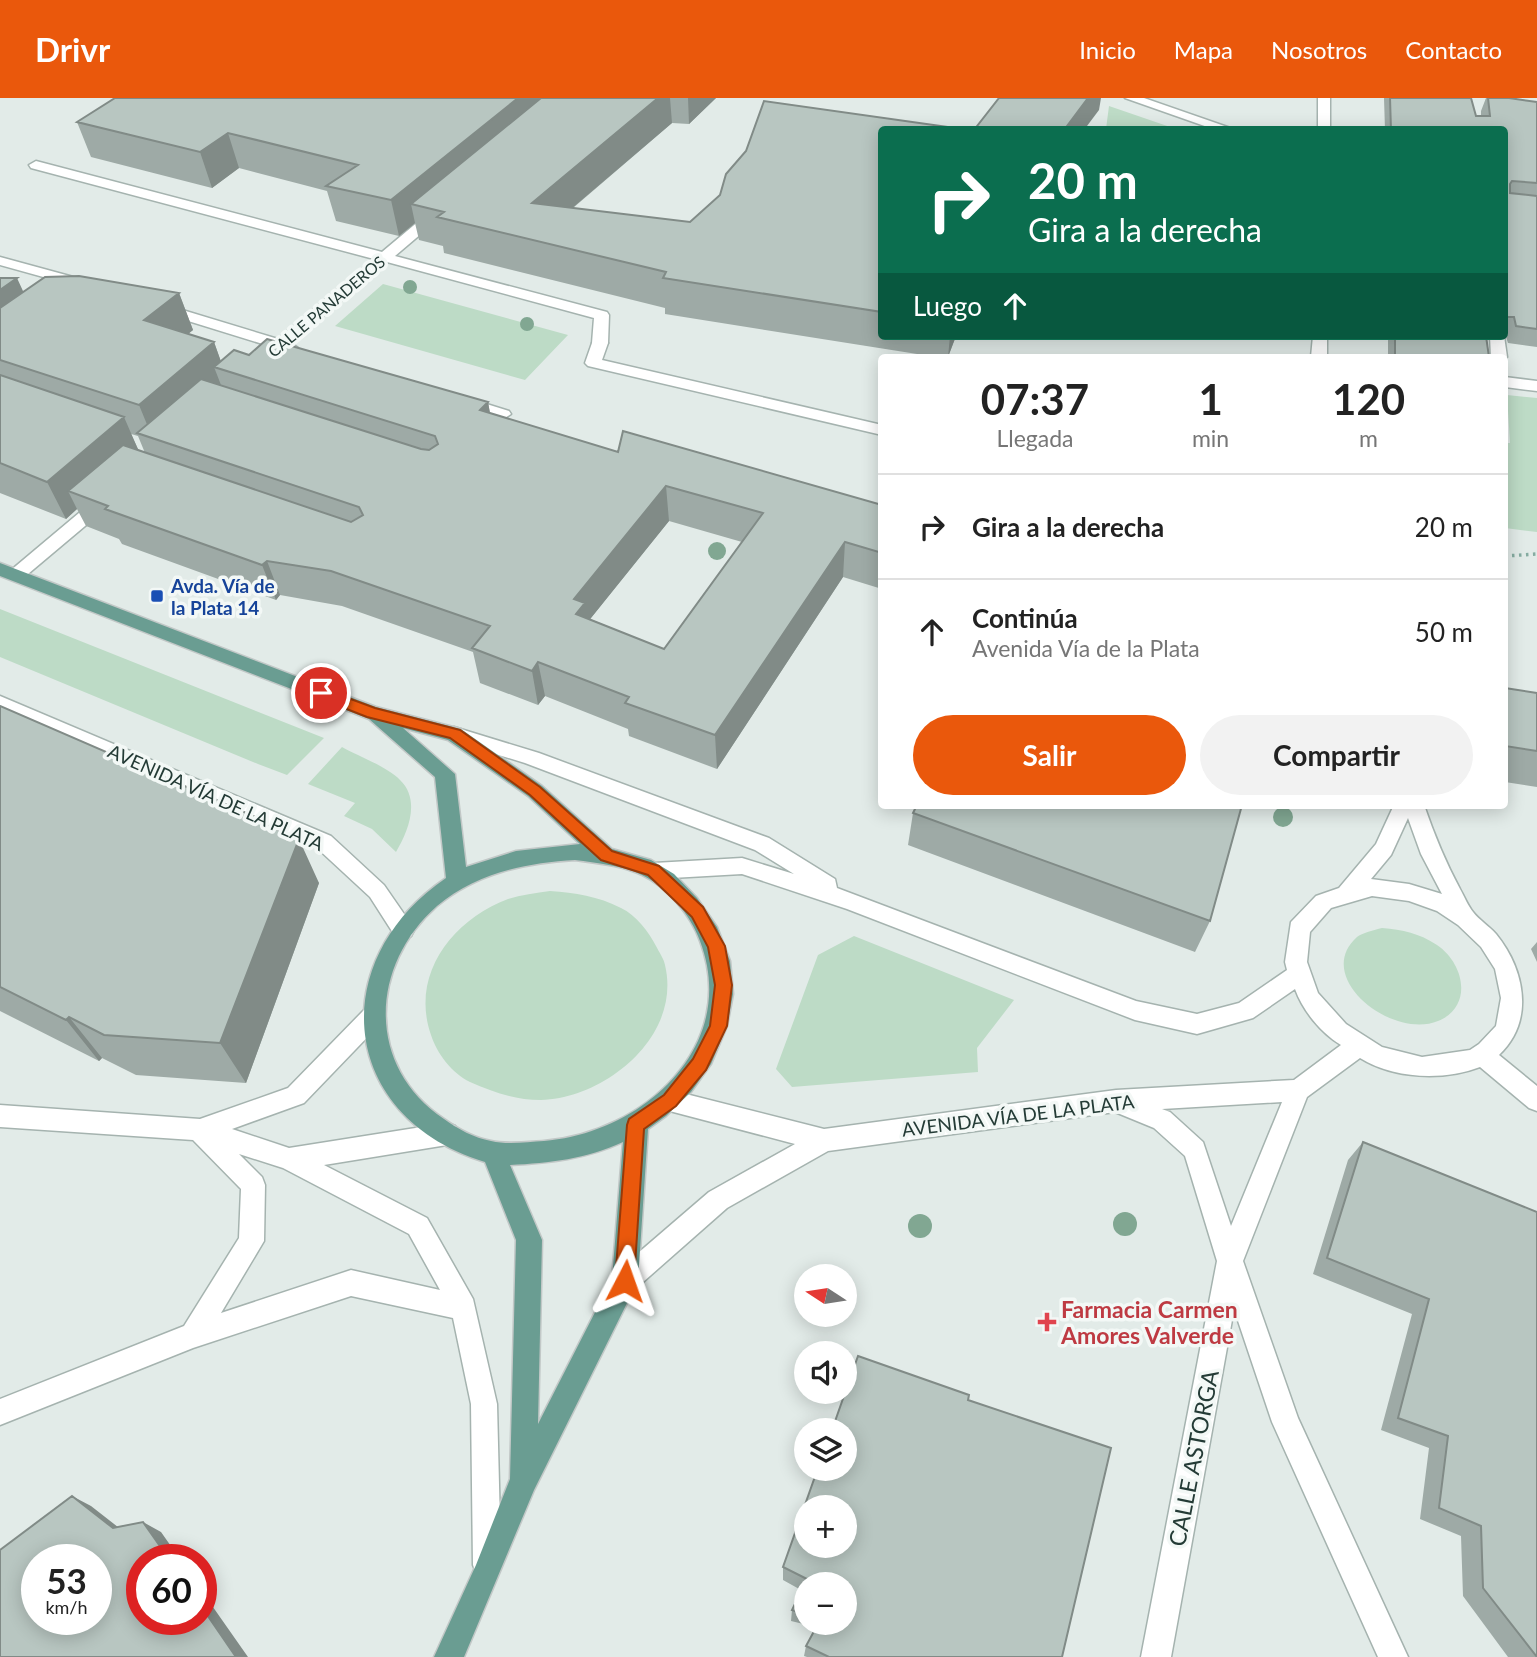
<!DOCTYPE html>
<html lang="es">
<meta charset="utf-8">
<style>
:root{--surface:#fff;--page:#f2f2f2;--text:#222;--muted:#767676;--line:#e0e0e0;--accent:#ea580c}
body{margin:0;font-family:Lato,sans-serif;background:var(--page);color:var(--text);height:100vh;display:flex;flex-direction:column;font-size:26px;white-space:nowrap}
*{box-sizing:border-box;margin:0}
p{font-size:23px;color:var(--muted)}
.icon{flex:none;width:38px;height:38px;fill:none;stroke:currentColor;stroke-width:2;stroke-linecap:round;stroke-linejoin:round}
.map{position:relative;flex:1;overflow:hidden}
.panel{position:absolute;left:878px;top:256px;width:630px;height:455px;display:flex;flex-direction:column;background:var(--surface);border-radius:7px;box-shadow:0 4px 18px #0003}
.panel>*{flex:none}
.hud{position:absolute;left:878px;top:28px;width:630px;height:214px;border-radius:7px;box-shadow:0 4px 18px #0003;background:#0b6e4f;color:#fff;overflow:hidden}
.needle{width:46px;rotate:282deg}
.tools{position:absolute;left:794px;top:1166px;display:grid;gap:14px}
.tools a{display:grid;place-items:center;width:63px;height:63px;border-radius:50%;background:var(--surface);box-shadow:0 4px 18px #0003;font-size:35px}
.speed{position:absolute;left:21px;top:1446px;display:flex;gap:14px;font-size:35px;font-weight:700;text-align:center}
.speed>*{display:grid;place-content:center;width:91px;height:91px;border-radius:50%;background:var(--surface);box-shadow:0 4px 18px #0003;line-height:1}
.speed small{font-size:18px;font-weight:400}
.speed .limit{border:10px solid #d22;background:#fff;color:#111}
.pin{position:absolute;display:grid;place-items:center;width:60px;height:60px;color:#fff;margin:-30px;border:4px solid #fff;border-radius:50%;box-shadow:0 2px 7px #0007}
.me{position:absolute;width:77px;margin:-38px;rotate:4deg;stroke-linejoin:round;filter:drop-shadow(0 0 5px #0008)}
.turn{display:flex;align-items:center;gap:24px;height:147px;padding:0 35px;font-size:32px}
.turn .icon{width:91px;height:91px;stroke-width:2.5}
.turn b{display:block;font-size:49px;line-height:60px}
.then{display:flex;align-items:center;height:66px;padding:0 35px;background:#0003;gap:14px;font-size:26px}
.eta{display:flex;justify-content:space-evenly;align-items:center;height:119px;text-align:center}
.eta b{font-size:42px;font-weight:700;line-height:49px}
.primary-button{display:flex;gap:14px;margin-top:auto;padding:14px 35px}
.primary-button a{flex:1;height:80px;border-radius:42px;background:var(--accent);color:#fff;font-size:28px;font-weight:700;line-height:80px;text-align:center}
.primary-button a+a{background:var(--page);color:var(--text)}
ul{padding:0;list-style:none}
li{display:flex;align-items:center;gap:21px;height:105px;padding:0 35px;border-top:2px solid var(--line)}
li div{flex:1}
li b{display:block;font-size:26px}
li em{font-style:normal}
header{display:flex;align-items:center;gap:42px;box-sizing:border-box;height:98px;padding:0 35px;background:var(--accent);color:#fff}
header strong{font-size:33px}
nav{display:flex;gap:38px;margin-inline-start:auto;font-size:24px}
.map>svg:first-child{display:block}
</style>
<header>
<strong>Drivr</strong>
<nav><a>Inicio</a><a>Mapa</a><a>Nosotros</a><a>Contacto</a></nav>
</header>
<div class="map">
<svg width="1537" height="1559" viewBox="0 0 1537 1559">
<rect width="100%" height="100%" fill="#e2ebe8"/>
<!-- green -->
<path fill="#bddbc6" d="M1109,8L1176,31H1106Z
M383,186L568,237L525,282L335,228Z
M1507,297L1537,300V434L1505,430V345H1510Z
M0,511L324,640L287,677L258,666L0,559Z
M342,649C358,658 388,669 400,682C421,702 408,734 396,754L372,731L344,718L355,705L308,686Z
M550,793C575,795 598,798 621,810C636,817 649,834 656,848C659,854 664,861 665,867C682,938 606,1000 541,1002C515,1002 493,994 470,984C452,975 437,956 431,937C410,877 452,822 508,801C521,797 536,795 550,793Z
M1382,830C1403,832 1419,835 1437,847C1465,866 1473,909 1438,923C1392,942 1312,879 1357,839C1362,835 1374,832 1382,830Z
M854,838L1014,902L977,950L978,974L792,989L776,971L818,857Z"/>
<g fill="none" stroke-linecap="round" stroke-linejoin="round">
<defs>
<path id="pedestrian" d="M1490,238H1504L1507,259L1505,261V259H1491Z
M600,240L608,245L602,262L882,327V337L588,268L585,265L592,245Z"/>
<path id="minor" d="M1125,0H1144L1236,32H1216Z
M1318,0H1330V32H1318Z
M36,63L382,154L432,112H442V118L395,158L607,214L609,217L608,245L600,250L592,245L594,220L387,164L291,245L298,250L295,253H283L266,266H256L253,263L269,248L156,213L154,210L156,207H166L278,241L374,161L31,70L29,67Z
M0,159L88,183L90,186L83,190L0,167Z
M1313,238H1327V259H1311Z
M1505,279L1537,283V293L1505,289Z
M461,298L509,313L511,316L503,321L455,306L453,303Z
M104,398L110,399L112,403L110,407L22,481H10L7,477L10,473L98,399Z
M0,598L331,738L384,787L411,826L414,832L411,838L403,841L395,838L370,799L317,750L0,613Z
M454,629L539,655L769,740L835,781L837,790L1136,903L1197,916L1239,905L1287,872L1285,864L1291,824L1316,798L1339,790L1376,746L1394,707H1424C1434,736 1445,763 1460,791C1464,798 1468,808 1473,814C1479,822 1489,828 1496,836C1525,872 1535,923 1499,957L1537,988V1013L1529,1010L1480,969C1443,983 1394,981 1360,960L1307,999L1243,1163L1298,1320L1408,1559H1378L1272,1324L1234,1211L1171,1559H1141L1217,1163L1185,1058L1154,1030L1115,1014L828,1053L727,1110L634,1192L625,1196L616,1192L612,1183L616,1174L709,1094L795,1046L662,1011L658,1003L662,995L670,992L824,1031L1116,992L1294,982L1341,947C1321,935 1303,913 1295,891L1253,920L1197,936L1135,922L847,811L742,776L654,781L647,779L644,773L647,767L654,765L742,760L794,776L755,752L525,665L447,641L444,636L447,631ZM1408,720L1421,756L1442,796L1409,786L1371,781L1391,757ZM1372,798L1409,803L1437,813L1458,827L1481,849L1495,871L1501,900L1496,928L1479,946L1470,952L1422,959L1382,949L1346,926L1318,895L1307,864L1310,834L1331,810ZM1282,1004L1231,1128L1203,1044L1170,1014L1162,1011Z
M372,909L380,912L383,919L380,926L304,1005L232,1031L289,1050L447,1025L455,1028L459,1036L455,1044L447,1047L324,1067L427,1120L473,1201L497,1306L501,1467L497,1477L487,1481L477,1477L473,1467L471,1306L453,1220L351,1198L193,1250L0,1327V1301L184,1228L239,1140L241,1091L193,1042L0,1029V1007L200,1021L288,990L364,912ZM239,1056L283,1070L409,1136L440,1192L351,1172L221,1215L264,1143L265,1087L262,1079Z"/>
<path id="primary" d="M0,465L376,609L461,631L542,688L612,751L651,762L674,776L697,800L717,829L730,863L733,896L727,928L711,966L691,994L666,1018L648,1031L638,1183L534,1392L464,1559H434L476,1467L510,1381L516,1142L485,1064C339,1020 324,863 446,780L435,679L369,621L0,478ZM403,630L448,642L528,698L580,746L516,753L466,769L455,676ZM575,762C597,765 621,767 642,777C667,789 691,817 700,843C740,948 643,1035 544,1043C527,1044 508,1047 491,1043C474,1040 458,1031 444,1021C366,969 369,868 437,808C476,775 525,765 575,762ZM623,1044L612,1181L538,1326L542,1142L510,1067C550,1065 586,1061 623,1044Z"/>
</defs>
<!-- pedestrian casing -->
<use href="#pedestrian" stroke="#a5b3af" stroke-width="3"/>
<!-- minor casing -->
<use href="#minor" stroke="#a5b3af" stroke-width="3"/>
<!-- primary casing -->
<use href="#primary" stroke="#c2c8c7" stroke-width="3"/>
<!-- path -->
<path stroke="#85aca1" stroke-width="3.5" stroke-dasharray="2.5 4.5" stroke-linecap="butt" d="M1505,458L1537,456"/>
<!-- pedestrian -->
<use href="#pedestrian" fill="#fff" fill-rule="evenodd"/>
<!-- minor -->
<use href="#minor" fill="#fff" fill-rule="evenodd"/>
<!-- primary -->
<use href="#primary" fill="#6a9d92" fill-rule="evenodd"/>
</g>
<!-- trees -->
<g fill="#81a792">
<circle cx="410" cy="189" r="7"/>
<circle cx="527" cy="226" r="7"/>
<circle cx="717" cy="453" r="9"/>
<circle cx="1283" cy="719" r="10"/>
<circle cx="1125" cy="1126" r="12"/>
<circle cx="920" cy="1128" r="12"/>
</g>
<!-- wall -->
<path fill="#9eaaa6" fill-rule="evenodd" d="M115,0H716L689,26L672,25L573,110L690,124L882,32V238H956L948,259H936L665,216V210L444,155L443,148L419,142L415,125L399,138L336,123L327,93L239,70L212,90L91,59L77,24Z
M1384,0H1471L1476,18H1481V13L1486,0H1509L1537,4V249L1508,245L1505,236V32H1385Z
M0,180L23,194L179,195L193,232L188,236L214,244L221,264L249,257L488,304L490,315L618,354L882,407V491L843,479L717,671L629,638L628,631L545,598L538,607L480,585L473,554L342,508L280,497L276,502L122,446L119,441L86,428L77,411L66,421L0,395ZM131,336L138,338L145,355L139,353ZM669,423L742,444L664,551L590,521Z
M1388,238H1490L1487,242L1489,259H1388Z
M1505,590L1537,595V689L1505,684Z
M0,608L255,722L319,785L246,985L136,977L102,960L99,963L0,913Z
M913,715L1210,823L1195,854L908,747Z
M1537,844V864L1531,851Z
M1363,1044L1537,1114V1559H1508L1463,1498L1461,1438L1420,1421L1429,1350L1381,1332L1412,1216L1313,1176L1348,1062Z
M968,1302L1062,1559H807L804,1558L806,1548L816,1529L791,1523L792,1512L801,1492L783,1482V1469ZM807,1486L845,1524H807Z"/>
<!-- shaded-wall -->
<path fill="#818b87" d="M518,0H565L411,106L415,125L399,138L391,102Z
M658,0H670L672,25L537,140L532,105Z
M688,0H716L689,26Z
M1088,0H1101L1099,12L1084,32H1064Z
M228,35L239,70L212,90L200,54Z
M17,180L34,217L0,242V192Z
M179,195L193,232L159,259L144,222Z
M950,238H956L948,259Z
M214,244L224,272L214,269L221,287L153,341L139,307Z
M488,304L494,339L480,312Z
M124,319L140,356L68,393L77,411L66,421L47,384Z
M666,388L669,423L587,525L582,550L574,501Z
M845,444L843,479L717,671L715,637Z
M267,463L280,497L276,502L262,467Z
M538,564L545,598L538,607L532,573Z
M299,741L319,785L246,985L220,945Z
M69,919L102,960L99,963L66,922Z
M72,1398L91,1408L132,1440L113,1430Z
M143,1424L161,1434L180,1461H169Z
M201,1492L248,1559H236L201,1508Z"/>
<!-- building -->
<path fill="#b8c6c1" stroke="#818b87" stroke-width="2" fill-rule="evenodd" d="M115,0H518L391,102L326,88L358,67L228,35L200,54L77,24Z
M541,0H658L532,105L690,124L720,97L726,76L746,53L764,3L969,32H882V214L663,180L666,174L437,119L444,114L411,106Z
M999,0H1088L1064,32H974Z
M1390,0H1471L1476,18H1490L1488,0H1509L1537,4V85L1512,83L1510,86V95L1537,98V231L1516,228L1514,219H1505V32H1391Z
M79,178L179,195L144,222L214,244L139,307L0,262V210L45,179Z
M0,180H17L0,192Z
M1395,238H1486L1489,259H1395Z
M267,241L488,304L480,312L618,354L623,333L882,407V455L845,444L715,637L625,605L629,599L538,564L532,573L472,550L490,528L331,473L267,463L262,467L105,411L108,408L68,393L123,347L351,424L363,417L359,409L137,335L201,281L421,351L429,352L438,346L435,338L214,269L234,252L249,257ZM666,388L763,415L664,551L576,516L585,505L574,501Z
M0,277L124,319L47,384L0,365Z
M1505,590L1537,595V653L1505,648Z
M0,608L210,699L253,718L250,720L299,741L220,945L104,937L69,919L66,922L0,889Z
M917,707H1242L1210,823L913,715Z
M1363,1044L1537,1114V1559L1483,1490L1481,1428L1439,1410L1448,1338L1398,1320L1429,1201L1327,1160Z
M858,1258L969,1297L968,1302L1111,1350L1062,1559H829L806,1548L819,1524H845V1486H807V1516L792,1512L807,1481L783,1469L818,1370H845V1332H832ZM807,1409H845V1447H807Z
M72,1398L113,1430L143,1424L169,1461H142V1521H201V1508L236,1559H0V1452ZM37,1461H96V1521H37Z"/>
<!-- route -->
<path fill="#ea580c" stroke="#983908" stroke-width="2" d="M321,590L375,610L460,632L540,689L612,753L659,768L703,809L725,848L732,887L727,928L706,972L676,1008L644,1031L634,1183L632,1189L625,1192L618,1189L615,1183L627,1027L629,1021L664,997L693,961L710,928L715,887L708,849L692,819L648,777L601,762L530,697L450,640L367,619L316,599L314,595Z"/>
<!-- markers -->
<rect fill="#1a4fb4" stroke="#f3f8f6" stroke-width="2.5" x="150" y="491" width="14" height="14" rx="3.5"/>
<path fill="#e0444e" stroke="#f3f8f6" stroke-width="2.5" d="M1043.5 1213.5h7v7h7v7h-7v7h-7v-7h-7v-7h7z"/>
<g text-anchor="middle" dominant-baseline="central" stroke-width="7" stroke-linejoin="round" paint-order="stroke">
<!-- far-street labels -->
<g font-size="16" fill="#243b36" stroke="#f3f8f6">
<text transform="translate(326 208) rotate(-40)">CALLE PANADEROS</text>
</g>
<!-- transit labels -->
<g font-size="19" font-weight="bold" fill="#164399" stroke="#f3f8f6" text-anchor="start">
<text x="171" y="487">Avda. Vía de<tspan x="171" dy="22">la Plata 14</tspan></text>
</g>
<!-- street labels -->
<g font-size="19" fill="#243b36" stroke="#f3f8f6">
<text transform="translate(216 699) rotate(24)">AVENIDA VÍA DE LA PLATA</text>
<text transform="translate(1018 1017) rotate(-7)">AVENIDA VÍA DE LA PLATA</text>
</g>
<!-- near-health labels -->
<g font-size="23" font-weight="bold" fill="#be3a42" stroke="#f3f8f6" text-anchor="start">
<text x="1061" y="1211">Farmacia Carmen<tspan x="1061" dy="26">Amores Valverde</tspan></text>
</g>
<!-- near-street labels -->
<g font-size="23" fill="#243b36" stroke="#f3f8f6">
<text transform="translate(1193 1360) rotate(-79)">CALLE ASTORGA</text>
</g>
</g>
</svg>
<div class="tools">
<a><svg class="needle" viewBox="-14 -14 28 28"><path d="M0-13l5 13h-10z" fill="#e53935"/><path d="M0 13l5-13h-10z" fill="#767676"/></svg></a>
<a><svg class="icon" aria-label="sound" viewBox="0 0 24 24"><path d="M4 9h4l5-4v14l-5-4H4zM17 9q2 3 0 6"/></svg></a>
<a><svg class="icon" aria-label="layers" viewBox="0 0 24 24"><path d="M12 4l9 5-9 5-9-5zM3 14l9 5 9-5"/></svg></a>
<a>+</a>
<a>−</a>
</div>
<div class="speed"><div>53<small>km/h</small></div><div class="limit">60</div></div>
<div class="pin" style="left:321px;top:595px;background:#d93025"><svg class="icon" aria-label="arrive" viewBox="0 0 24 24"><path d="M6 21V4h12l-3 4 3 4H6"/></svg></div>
<svg class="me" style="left:625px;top:1183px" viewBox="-20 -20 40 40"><path d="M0-17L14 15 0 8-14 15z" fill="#ea580c" stroke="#fff" stroke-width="4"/></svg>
<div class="hud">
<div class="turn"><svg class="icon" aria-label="right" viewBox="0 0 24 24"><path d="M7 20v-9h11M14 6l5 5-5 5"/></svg><div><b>20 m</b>Gira a la derecha</div></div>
<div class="then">Luego<svg class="icon" aria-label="ahead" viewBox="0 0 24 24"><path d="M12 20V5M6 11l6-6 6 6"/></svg></div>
</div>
<section class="panel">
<div class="eta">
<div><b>07:37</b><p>Llegada</p></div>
<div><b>1</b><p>min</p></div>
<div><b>120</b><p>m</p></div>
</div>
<ul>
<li><svg class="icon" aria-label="right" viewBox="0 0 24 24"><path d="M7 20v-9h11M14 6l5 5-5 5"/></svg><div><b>Gira a la derecha</b></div><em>20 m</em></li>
<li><svg class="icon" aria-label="ahead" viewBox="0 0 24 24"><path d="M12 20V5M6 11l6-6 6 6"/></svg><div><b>Continúa</b><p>Avenida Vía de la Plata</p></div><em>50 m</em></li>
</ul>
<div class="primary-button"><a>Salir</a><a>Compartir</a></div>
</section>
</div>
